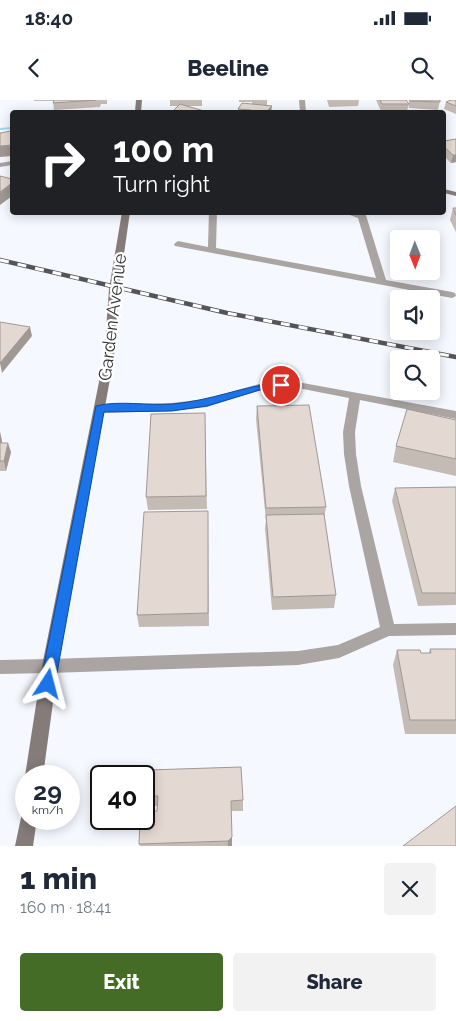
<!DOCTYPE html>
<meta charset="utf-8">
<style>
:root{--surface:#fff;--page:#f2f2f3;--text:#1f2937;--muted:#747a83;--accent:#446c27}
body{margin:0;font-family:Raleway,sans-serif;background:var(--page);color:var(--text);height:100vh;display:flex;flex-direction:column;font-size:19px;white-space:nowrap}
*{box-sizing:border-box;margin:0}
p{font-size:16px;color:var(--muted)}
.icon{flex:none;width:28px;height:28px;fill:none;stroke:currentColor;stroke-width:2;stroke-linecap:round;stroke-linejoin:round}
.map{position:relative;height:746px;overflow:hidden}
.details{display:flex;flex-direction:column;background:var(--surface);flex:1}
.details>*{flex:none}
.top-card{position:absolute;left:10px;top:10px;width:436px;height:105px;border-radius:5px;box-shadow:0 2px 12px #0003;background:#202124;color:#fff;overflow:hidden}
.needle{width:32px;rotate:179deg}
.controls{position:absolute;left:390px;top:130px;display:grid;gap:10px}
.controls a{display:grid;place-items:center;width:50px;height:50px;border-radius:5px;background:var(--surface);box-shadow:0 2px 12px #0003;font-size:25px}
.speed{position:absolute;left:15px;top:665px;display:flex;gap:10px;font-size:25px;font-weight:700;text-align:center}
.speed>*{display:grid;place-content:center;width:65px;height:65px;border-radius:50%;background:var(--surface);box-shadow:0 2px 12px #0003;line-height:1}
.speed small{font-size:12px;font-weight:400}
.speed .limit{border:2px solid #111;border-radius:8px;background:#fff;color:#111}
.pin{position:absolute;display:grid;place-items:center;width:42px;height:42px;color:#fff;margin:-21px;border:2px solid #fff;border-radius:50%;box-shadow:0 1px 5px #0007}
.me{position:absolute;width:55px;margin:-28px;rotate:9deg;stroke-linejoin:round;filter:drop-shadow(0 0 4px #0008)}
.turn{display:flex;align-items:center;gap:18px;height:105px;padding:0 20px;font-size:22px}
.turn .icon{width:65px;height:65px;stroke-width:2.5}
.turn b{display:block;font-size:35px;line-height:42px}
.round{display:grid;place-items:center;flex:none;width:52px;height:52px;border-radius:5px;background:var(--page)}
.overview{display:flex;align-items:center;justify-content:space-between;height:85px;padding:0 20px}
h1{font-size:30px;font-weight:800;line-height:38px}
.button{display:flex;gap:10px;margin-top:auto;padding:10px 20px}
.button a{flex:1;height:58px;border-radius:5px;background:var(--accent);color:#fff;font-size:20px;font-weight:800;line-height:58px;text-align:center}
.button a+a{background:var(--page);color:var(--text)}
.status{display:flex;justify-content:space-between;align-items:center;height:35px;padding:0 25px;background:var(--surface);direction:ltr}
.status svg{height:14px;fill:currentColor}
header{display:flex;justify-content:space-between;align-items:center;height:65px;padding:0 20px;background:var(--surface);font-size:22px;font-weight:800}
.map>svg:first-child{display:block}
</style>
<div class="status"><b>18:40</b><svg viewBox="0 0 49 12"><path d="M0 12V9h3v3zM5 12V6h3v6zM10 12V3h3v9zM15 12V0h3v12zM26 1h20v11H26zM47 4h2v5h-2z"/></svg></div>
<header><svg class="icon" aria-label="back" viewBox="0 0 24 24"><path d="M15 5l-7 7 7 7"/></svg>Beeline<svg class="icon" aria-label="search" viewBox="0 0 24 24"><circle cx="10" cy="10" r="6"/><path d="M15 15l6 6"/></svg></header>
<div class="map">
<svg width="456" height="746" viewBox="0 0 456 746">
<rect width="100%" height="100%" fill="#f6f8ff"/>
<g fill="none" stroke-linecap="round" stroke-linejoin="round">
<!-- stream -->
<path fill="#99daf5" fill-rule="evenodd" d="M12,27V29L0,30V28Z"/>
<!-- lane -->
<path fill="#aaa4a3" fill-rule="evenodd" d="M12,61V65L0,67V63Z
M209,112H217L216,148L376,178L358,118L342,112H365L386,180L452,192L455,193L456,196L452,198L175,146L174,144L178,141L208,147Z
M303,283L456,311V319L360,300L355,332L356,354L361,386L394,524L456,523V535L389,536L339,558L298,565L50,573L44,571L42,566L44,561L50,559L298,551L338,545L380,527L349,386L344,354L343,332L349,298L303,289L260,290L207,307L172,311L100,313L94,309L100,305L172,303L206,299L259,284Z"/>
<!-- street -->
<path fill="#aaa4a3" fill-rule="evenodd" d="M299,0H305L306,12H300Z
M50,559L56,561L58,566L56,571L50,573L0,574V560Z"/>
<!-- secondary -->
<path fill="#857c7a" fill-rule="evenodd" d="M136,0H142L141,12H135Z
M444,89L456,92V96L444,93Z
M122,112H130L119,189L114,257L58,566L43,676H26V678L25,676L42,566L104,257L109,189Z
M26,711V719H37L33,746H15L22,713Z"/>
<defs>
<path id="rail" d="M0,160L227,213L456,257"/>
</defs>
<!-- rail casing -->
<use href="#rail" stroke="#545559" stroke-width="4.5"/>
<!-- rail -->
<use href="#rail" stroke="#fff" stroke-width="3" stroke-dasharray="9" stroke-linecap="butt"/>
</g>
<!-- wall -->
<path fill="#c4bbb5" d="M34,0H107V4H101L100,7L54,10L53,1H34Z
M170,0H202V6H188L204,12H172L178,6H170Z
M239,0H267V5L271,12H238V9L252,4V2H239Z
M327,0H359L358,6L329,7Z
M376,0H406L409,4L407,11H381Z
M409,0H440L438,10L409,8Z
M456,0V14L444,9L446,2Z
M456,39V62L451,63L444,56V41Z
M453,108H456V132L450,120Z
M257,306L326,407L324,419L336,495L334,508L272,510L265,428L266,421L256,319Z
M205,313L207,409L148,410L146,397Z
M456,320V376L393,362L396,346Z
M0,332L2,341V343L11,352L6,371H0Z
M456,387V505L418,506L392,401L395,388Z
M208,411L209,526L139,527L137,515Z
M430,549H456V634H405L393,565L397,550L421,553H429Z
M148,670L243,700V711H231L232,746H140L139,744L157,711V706H149L148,696Z"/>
<!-- shaded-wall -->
<path fill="#a09893" d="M272,6L271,12H266Z
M12,45V56L0,57V46Z
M453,55H456V62L451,63Z
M12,83V96L0,105V92Z
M30,227L32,236L2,273L0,263Z
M0,332L2,341L0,350Z
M8,343L11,352L6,371L4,361Z
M232,737V746H228V741Z"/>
<!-- building -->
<path fill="#e4d9d2" stroke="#a09893" d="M54,0H96L53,3Z
M380,0H406L409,4H382Z
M410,0H440V2L410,1Z
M451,0H456V6L446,2Z
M242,3L272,6L266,12H249L251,10L238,9Z
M180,4L204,11L201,12H172Z
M11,31L12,37V45L0,46V33Z
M456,39V55H453L444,47V41Z
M0,76L12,79V83L0,92Z
M453,108H456V115Z
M0,222L30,227L0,263Z
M309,305L326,407L266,408L257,306Z
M407,309L456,320V359L396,346Z
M205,313L206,396L146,397L151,314Z
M0,343H8L4,361H0Z
M456,387V493H422L395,388Z
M208,411V513L137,515L144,412Z
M324,414L336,495L273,497L266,415Z
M430,549H456V620H410L397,550H420L421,553H431Z
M241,667L243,700L231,701L232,737L228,741L139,744L140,719H144V711H157L158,696H148V670Z
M456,706V746H403Z"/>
<!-- route -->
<path fill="#1a73e8" stroke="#114b97" d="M281,282L286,285L284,287L260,290L207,306L172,311L104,312L55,584L53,589L48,591L42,589L40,584L96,306C119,300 148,306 172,304C210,301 244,286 281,282Z"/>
<g text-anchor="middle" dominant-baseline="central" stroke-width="4.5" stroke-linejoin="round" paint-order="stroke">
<!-- street labels -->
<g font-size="18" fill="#333438" stroke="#fff">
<text transform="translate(112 217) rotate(-83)">Garden Avenue</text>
</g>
</g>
</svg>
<div class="controls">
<a><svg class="needle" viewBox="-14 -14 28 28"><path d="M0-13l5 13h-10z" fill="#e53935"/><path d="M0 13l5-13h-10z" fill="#747a83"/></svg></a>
<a><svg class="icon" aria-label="sound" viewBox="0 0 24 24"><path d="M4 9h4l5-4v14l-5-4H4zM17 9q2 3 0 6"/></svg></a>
<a><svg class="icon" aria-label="search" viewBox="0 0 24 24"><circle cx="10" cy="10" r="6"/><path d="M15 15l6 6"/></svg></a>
</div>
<div class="speed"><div>29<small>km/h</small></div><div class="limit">40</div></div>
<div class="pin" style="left:281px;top:285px;background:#d93025"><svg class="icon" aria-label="arrive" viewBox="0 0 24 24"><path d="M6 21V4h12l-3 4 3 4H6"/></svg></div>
<svg class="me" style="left:48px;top:584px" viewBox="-20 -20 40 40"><path d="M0-17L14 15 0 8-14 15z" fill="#1a73e8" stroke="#fff" stroke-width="4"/></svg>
<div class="top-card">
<div class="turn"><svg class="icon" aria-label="right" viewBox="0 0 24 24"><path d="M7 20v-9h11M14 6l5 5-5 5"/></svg><div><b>100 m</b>Turn right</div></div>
</div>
</div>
<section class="details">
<div class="overview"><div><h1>1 min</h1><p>160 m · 18:41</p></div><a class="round"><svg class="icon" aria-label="close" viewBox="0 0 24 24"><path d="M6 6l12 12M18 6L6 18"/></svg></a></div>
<div class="button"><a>Exit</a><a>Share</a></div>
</section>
